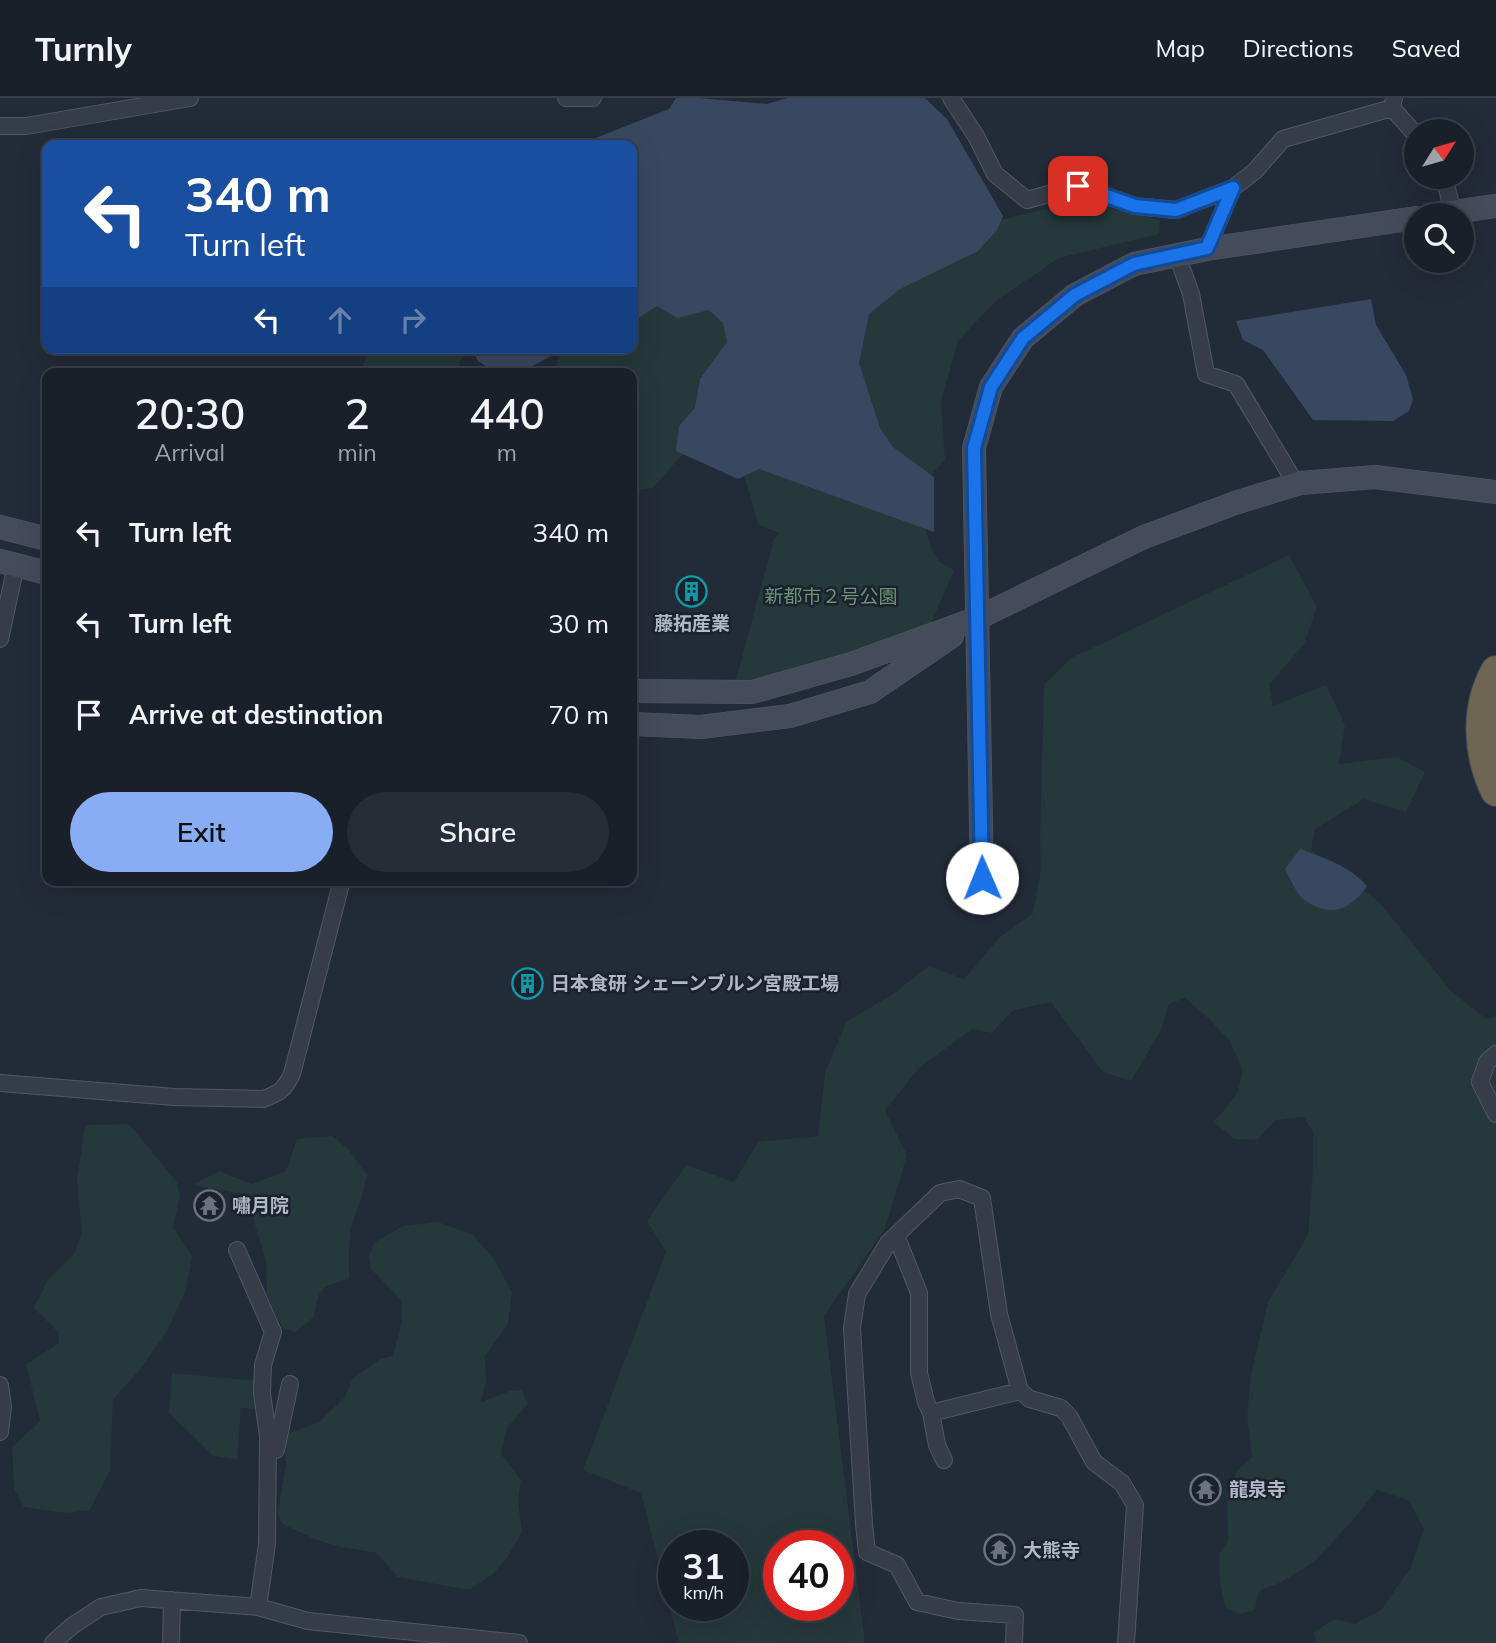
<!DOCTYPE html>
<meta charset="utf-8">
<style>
:root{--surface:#1a202a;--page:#272d36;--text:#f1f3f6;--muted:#9fa3a8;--line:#383e47;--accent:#89adf2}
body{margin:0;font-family:Mulish,"Noto Sans JP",sans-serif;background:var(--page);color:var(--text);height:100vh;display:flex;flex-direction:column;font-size:26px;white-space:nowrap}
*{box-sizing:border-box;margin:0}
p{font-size:23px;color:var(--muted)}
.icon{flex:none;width:38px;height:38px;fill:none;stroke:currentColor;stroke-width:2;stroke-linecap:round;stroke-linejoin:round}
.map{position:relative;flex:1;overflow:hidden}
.side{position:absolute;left:42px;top:270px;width:595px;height:518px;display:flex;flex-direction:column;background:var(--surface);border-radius:14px;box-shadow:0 7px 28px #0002,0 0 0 2px var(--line)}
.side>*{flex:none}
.top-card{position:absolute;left:42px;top:42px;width:595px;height:214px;border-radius:14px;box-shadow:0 7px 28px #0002,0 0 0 2px var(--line);background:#1a4fa0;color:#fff;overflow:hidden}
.needle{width:46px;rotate:53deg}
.buttons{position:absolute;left:1404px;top:21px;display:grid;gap:14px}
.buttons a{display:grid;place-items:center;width:70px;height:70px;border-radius:50%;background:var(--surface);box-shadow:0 7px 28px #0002,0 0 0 2px var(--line);font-size:35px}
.speed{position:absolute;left:658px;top:1432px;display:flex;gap:14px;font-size:35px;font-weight:700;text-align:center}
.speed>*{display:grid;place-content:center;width:91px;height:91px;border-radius:50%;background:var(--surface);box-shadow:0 7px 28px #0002,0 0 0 2px var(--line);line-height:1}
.speed small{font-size:18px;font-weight:400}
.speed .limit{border:10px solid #d22;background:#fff;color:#111}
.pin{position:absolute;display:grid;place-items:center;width:60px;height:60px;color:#fff;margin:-30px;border-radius:14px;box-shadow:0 4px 10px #0006}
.me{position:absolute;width:77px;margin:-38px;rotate:359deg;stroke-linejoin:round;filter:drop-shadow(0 0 5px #0008)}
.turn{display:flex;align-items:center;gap:24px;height:147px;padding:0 28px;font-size:32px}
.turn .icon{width:91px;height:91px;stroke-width:2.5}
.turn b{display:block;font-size:49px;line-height:60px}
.lanes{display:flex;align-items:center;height:66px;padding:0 28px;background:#0003;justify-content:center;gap:35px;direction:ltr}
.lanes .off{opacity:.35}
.eta{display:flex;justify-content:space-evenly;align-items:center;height:119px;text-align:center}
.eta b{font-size:42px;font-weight:600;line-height:49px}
.action{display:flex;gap:14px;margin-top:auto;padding:14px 28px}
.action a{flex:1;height:80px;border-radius:42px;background:var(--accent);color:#111;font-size:28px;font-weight:600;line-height:80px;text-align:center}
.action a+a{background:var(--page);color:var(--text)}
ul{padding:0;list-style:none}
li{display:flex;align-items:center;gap:21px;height:91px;padding:0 28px}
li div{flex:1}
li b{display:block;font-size:26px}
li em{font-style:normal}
header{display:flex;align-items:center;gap:42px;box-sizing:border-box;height:98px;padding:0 35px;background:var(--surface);border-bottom:2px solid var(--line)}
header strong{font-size:33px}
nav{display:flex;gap:38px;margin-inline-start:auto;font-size:24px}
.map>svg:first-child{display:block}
</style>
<header>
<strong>Turnly</strong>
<nav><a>Map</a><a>Directions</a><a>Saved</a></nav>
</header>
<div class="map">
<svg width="1496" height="1545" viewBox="0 0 1496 1545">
<rect width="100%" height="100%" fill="#222b38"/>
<!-- green -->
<path fill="#25383a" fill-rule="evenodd" d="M1079,103L1160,122L1159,136L1059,160L997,202L958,243L941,304L945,362L914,393L931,449L940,464L954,472L925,540L734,589L774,441L779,435L758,426L736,348L701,335L653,390L632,393V275H554L563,250H632V195L847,196L947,135Z
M370,250H476L459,263L461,275H360Z
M1289,457L1317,509L1304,546L1269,587L1273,608L1326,587L1345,627L1339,666L1397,659L1425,674L1406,714L1364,701L1315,731L1311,752L1379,804L1451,893L1486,921L1496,919V1545H1316L1314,1534L1334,1521L1355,1526L1381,1512L1411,1469L1424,1431L1408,1402L1377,1392L1352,1423L1314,1464L1280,1485L1262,1491L1257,1498L1255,1512L1239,1516L1225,1509L1220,1484L1219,1456L1228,1443L1227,1395L1237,1373L1252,1359L1247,1320L1251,1277L1268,1204L1308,1137L1313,1072V1034L1304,1019L1276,1022L1257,1042L1234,1041L1214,1024L1237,996L1243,973L1230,943L1206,918L1185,900L1169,906L1161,932L1131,983L1103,974L1051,904L1012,913L992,935L973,931L920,969L885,1012L907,1057L885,1131L824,1218L865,1545H679L641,1395L583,1372L666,1154L647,1123L686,1067L734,1084L758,1044L818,1038L825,975L846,924L893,896L929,868L964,881L999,840L1033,815L1041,772L1040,741L1044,587L1071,560ZM674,1447H733V1507H674ZM779,1447H838V1507H779Z
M129,1026L177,1084L180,1098L173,1129L192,1158L186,1192L165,1237L141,1270L113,1302L110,1373L90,1412L66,1415L24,1409L14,1391L12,1349L40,1323L26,1266L59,1245L58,1234L34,1210L47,1183L74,1156L82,1135L77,1082L85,1027Z
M332,1038L349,1052L367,1077L360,1104L351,1129L349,1152V1181C321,1188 318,1191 314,1219L295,1234L282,1230L267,1197L266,1163L246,1097L193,1087L219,1073L252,1086L286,1073L297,1041Z
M438,1124L473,1137L494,1161L512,1194L508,1226L485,1258L486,1284L481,1304L510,1293L522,1292L528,1306L507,1330L501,1356L521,1382L518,1403L522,1434L507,1460L493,1476L469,1492L397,1479L377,1455L337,1448L314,1441L281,1425L278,1413L286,1366L284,1337L319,1324L344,1300L353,1280L380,1261L393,1258L402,1222V1203L371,1171L369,1157L375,1144L403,1128Z
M172,1275L259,1283L257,1311L241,1310L237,1361L213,1358L169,1315Z"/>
<!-- water -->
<path fill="#394861" d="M676,0H699L767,6L787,0H924L927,2L947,21L1003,118L997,132L978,153L900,191L869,216L859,265L880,330L893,349L934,379V434L759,371L738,381L676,353L679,328L695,310L700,281L727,244L723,225L709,212L677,220L657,208L632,224V47H578L669,11Z
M1371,201L1376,227L1406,277L1413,301L1409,313L1393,323L1313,322L1263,252L1243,242L1236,223Z
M471,250H572L549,259L520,275H497L478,263Z
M1300,751C1324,760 1350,768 1367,788C1350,813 1328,821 1302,800C1295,793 1290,780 1285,771Z"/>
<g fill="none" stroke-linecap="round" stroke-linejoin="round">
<defs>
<path id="street" d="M566,0H593
M951,0L976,38L995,76L1027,102L1078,88L1135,108L1176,112L1233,90L1255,73L1283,41L1392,10
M1394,0L1392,10L1416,37
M0,28H26L190,0
M1444,79L1453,114
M1207,151L1233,90
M1177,157L1191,196L1206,276L1236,286L1296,386
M0,541L16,467
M1496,956L1487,964L1480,984L1496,1016
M0,985L174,999L263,1001C280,995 284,992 292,976L342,782
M896,1137L919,1195V1275L926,1304L931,1315L937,1347L944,1362
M237,1152L273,1234L263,1267L262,1295L268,1338L267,1446L258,1509
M0,1287L3,1309L0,1334
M931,1315L1020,1293
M276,1352L290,1286
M53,1545L72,1528L101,1509L141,1500L258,1509L308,1523L519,1545
M171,1545L172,1502
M1014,1545L1015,1517L958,1513L917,1504L897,1467L867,1454L864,1426L852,1230L857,1196L888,1145L940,1095L959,1091L982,1100L999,1216L1020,1293L1030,1301L1061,1310L1069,1318L1094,1364L1122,1385L1135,1407L1126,1545"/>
<path id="secondary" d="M1433,117L1496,108
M0,429L47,441
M0,463L47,475
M632,593L752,594L851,566L978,520L1144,439L1235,405L1300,385L1375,379L1496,394
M632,626L701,629L790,618L870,594L952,538
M982,780L974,350L991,289L1023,240L1075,197L1134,166L1207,151L1416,120"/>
<path id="highway" d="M1496,573C1475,611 1478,656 1496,693"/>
</defs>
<!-- street casing -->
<use href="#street" stroke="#515863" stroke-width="18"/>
<!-- secondary casing -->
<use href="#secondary" stroke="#515863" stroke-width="24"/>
<!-- highway casing -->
<use href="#highway" stroke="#414853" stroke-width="32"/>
<!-- street -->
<use href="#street" stroke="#363d49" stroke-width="16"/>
<!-- secondary -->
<use href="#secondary" stroke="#444c5b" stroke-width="23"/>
<!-- highway -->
<use href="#highway" stroke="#6e6553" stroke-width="30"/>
</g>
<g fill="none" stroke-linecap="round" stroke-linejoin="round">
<defs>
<path id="route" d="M982,780L974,350L991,289L1023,240L1075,197L1134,166L1207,150L1233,90L1176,112L1135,108L1078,88"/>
</defs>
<!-- route casing -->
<use href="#route" stroke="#114b97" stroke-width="18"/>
<!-- route -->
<use href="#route" stroke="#1a73e8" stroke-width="12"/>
</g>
<!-- icons -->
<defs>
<symbol id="building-ring" viewBox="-11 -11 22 22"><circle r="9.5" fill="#1b222d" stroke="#0f9aa8" stroke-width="1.5"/><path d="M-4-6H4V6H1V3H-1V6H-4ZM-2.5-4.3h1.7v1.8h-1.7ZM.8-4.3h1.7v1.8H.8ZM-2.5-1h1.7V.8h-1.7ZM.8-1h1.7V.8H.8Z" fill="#0f9aa8"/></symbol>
<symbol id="temple-ring" viewBox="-11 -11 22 22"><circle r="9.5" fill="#1b222d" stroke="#6b7280" stroke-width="1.5"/><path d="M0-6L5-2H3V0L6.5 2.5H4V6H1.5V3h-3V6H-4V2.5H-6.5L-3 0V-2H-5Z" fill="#6b7280"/></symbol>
</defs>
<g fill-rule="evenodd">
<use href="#building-ring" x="674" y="476" width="35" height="35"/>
<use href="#building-ring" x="510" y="868" width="35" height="35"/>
<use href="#temple-ring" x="192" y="1090" width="35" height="35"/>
<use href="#temple-ring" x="1188" y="1374" width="35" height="35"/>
<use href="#temple-ring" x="982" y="1434" width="35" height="35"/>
</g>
<g text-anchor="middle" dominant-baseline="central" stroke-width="5" stroke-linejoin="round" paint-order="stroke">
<!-- park labels -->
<g font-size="19" fill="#699475" stroke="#1b222d">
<text x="831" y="498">新都市２号公園</text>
</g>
<!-- poi labels -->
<g font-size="19" font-weight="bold" fill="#b1b8c5" stroke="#1b222d" text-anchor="start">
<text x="692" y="525" text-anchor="middle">藤拓産業</text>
<text x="551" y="885">日本食研 シェーンブルン宮殿工場</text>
<text x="232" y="1107">嘯月院</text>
<text x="1229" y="1391">龍泉寺</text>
<text x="1023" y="1452">大熊寺</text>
</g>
</g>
</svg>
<div class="buttons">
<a><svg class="needle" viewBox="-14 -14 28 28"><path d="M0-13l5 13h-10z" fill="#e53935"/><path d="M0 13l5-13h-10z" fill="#9fa3a8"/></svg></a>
<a><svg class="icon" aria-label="search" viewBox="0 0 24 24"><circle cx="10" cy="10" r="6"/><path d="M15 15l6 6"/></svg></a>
</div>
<div class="speed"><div>31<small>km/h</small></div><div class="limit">40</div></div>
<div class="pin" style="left:1078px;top:88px;background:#d93025"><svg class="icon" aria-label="arrive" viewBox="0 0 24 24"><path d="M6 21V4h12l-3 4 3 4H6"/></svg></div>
<svg class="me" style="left:982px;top:780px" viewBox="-20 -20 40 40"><circle r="19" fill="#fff"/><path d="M0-13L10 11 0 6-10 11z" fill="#1a73e8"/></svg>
<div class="top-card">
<div class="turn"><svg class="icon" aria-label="left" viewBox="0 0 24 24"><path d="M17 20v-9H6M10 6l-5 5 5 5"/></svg><div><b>340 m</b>Turn left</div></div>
<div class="lanes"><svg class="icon" aria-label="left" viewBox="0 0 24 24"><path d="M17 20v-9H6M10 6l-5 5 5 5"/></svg><svg class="icon off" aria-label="ahead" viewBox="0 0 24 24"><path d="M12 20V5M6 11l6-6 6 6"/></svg><svg class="icon off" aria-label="right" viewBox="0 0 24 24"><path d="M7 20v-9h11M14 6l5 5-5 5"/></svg></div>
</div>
<section class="side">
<div class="eta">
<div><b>20:30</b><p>Arrival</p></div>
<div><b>2</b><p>min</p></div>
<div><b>440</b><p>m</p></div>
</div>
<ul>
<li><svg class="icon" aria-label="left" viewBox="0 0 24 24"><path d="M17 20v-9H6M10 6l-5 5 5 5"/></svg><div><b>Turn left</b></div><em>340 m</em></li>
<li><svg class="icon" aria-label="left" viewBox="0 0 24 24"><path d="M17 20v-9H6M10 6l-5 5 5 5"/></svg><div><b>Turn left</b></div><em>30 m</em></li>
<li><svg class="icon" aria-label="arrive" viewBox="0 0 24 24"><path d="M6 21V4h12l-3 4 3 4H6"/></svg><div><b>Arrive at destination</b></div><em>70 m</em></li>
</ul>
<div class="action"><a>Exit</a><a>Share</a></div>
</section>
</div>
